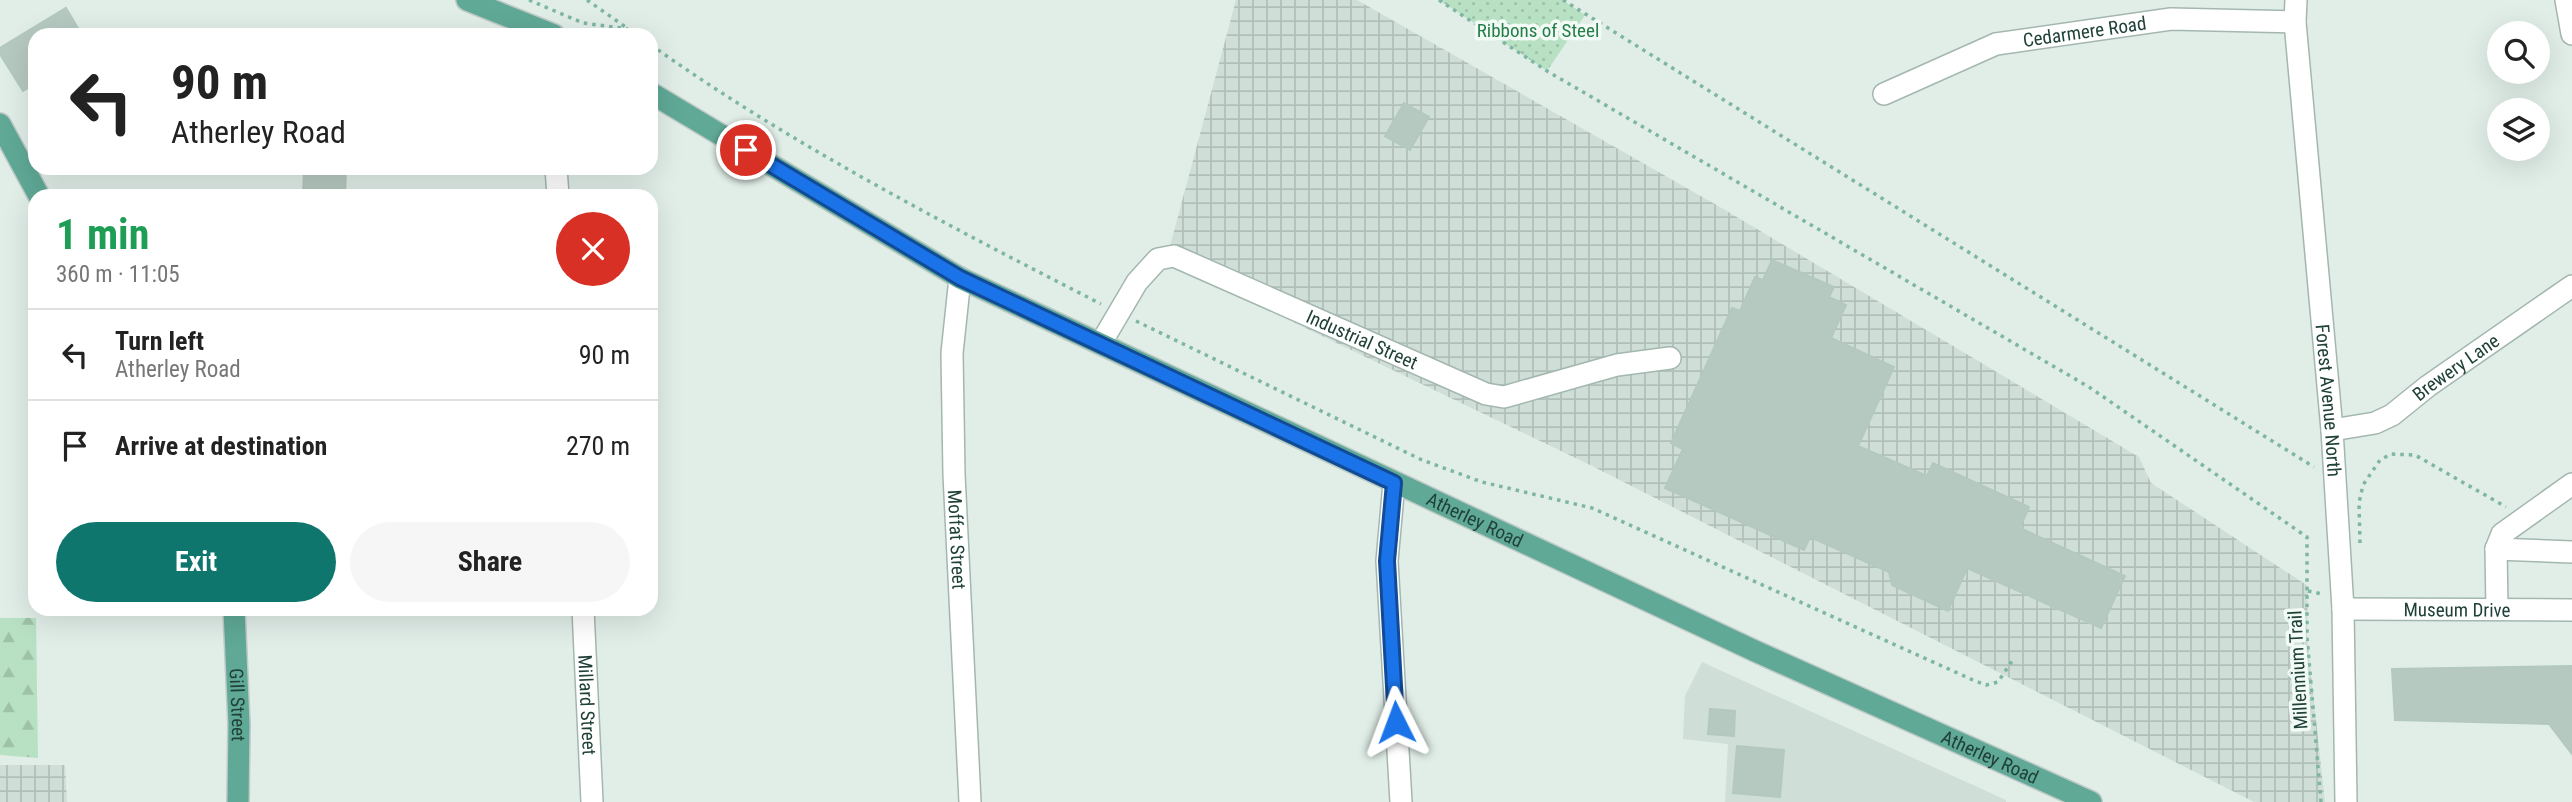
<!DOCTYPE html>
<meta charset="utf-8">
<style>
:root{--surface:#fff;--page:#f6f6f6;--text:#222;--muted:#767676;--line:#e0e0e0;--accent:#0f766e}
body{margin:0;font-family:"Roboto Condensed",sans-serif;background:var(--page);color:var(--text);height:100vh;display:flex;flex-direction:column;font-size:26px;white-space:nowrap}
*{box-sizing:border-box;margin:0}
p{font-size:23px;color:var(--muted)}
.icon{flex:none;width:38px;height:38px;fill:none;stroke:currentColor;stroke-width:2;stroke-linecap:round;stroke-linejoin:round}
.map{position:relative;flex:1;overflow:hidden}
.drawer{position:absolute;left:28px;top:189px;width:630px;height:427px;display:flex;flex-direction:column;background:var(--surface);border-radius:21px;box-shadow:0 7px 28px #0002}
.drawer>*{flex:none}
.top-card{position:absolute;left:28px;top:28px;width:630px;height:147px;border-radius:21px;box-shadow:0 7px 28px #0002;background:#fff;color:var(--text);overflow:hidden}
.buttons{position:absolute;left:2487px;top:21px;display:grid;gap:14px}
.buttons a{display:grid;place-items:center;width:63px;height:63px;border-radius:50%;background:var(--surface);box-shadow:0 7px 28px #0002;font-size:35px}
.pin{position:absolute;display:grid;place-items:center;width:60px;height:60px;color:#fff;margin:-30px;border:4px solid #fff;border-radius:50%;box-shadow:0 2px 7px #0007}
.me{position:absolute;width:77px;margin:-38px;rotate:357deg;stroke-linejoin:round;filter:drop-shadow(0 0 5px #0008)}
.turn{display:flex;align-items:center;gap:24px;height:147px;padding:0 28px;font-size:32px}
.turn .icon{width:91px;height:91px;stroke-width:2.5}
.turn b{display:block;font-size:49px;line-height:60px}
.round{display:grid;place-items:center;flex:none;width:74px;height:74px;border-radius:37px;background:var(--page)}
.head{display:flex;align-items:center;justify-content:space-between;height:119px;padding:0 28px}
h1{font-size:42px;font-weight:700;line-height:52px;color:#1e9e55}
.primary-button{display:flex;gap:14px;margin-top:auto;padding:14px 28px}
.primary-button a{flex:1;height:80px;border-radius:42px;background:var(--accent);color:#fff;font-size:28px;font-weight:700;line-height:80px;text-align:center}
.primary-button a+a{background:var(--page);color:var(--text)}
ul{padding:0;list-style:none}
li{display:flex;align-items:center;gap:21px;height:91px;padding:0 28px;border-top:2px solid var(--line)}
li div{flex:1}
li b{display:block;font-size:26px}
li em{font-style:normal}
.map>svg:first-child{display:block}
</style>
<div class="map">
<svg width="2572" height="802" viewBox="0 0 2572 802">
<defs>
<pattern id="industrial-grid" width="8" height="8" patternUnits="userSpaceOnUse" patternTransform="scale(1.75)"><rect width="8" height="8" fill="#cfded7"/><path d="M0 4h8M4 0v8" fill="none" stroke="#b1c0b9"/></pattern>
<pattern id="forest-firs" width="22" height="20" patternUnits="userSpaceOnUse" patternTransform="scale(1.75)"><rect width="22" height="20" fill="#b8e1c3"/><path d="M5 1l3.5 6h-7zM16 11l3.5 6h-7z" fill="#9ec2a8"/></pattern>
<pattern id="park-dots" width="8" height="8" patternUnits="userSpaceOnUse" patternTransform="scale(1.75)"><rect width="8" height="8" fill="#b8e1c3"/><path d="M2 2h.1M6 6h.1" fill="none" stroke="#9ec2a8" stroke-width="1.8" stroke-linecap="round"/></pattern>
</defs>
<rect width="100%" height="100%" fill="#e1eee8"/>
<!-- built -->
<path fill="#cfded7" d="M1702,662L2006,800V802H1725L1728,744L1683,739L1685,696Z"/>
<!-- industrial -->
<path fill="url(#industrial-grid)" d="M1236,0H1357L1720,207L2139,457L2151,483L2308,586L2307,637L2325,802H2254L1590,465L1166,261Z
M0,765H65L67,802H0Z"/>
<!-- forest -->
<path fill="url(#forest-firs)" d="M0,618H36L38,758L0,755Z"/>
<!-- park -->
<path fill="url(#park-dots)" d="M1439,0H1563L1585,15L1547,71Z"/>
<!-- building -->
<path fill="#b6c9c1" stroke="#b3c8c0" stroke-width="2" d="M66,8L82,35H35V84L23,91L0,54V48Z
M1404,103L1429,117L1410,150L1385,136Z
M304,168H346L345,196H303Z
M1772,260L1834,287L1829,297L1846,305L1831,338L1894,367L1858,446L1927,476L1933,463L2029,507L2020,528L2125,576L2101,628L1967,568L1948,611L1892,585L1889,572L1810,537L1804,550L1665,488L1683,449L1671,443L1732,308L1740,311L1755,277L1763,280Z
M2572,666V754L2549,724L2395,720L2392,669Z
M1710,709L1735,711L1734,736L1708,734Z
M1737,746L1784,750L1780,797L1733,793Z"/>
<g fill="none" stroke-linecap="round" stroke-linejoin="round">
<defs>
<g id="minor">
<path id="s1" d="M2296,0L2295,22L2332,430L2343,609L2346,802"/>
<path d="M2566,0L2572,34"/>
<path id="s2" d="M1884,94L1996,44L2171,19L2295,22"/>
<path d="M556,168L558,196"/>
<path id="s3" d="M960,278L952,353L954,474L970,802"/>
<path id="s4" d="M1101,343L1137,282L1158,259L1174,256L1486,394L1504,397L1617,365L1670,358"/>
<path id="s5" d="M2332,430L2375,423L2392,415L2428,386L2572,286"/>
<path d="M1394,483L1387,561L1401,802"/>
<path d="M2496,549L2572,552"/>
<path id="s6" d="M583,609L592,802"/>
<path id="s7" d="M2343,609L2572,610"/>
<path d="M2497,609L2496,549L2502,534L2572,484"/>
</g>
<g id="major">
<path d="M467,0L554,35"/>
<path id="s8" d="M651,93L960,278L1755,651L2091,802"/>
<path d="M0,124L39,196"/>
<path id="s9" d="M234,609L239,724L238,802"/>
</g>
</defs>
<!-- minor casing -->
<use href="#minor" stroke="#a3b7b0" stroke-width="24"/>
<!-- major casing -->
<use href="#major" stroke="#c0cac7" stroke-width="24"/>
<!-- path -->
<path stroke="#7eb5a5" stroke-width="3.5" stroke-dasharray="3.5 5" stroke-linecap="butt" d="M529,0L583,23L628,29
M587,0L637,35
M1439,0L1547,71L2089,387L2307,537V637L2321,802
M1563,0L2314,467
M651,45C792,145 947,225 1101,304
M1136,321L1422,460L1482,482L1592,508L1973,680L1986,685L1998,682L2012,661
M2360,543L2359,503L2363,485L2380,460L2391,454L2415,455L2506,507
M2308,591L2322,594"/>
<!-- minor -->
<use href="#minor" stroke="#fff" stroke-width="21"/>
<!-- major -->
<use href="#major" stroke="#60a997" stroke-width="21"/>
</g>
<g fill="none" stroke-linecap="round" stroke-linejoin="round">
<defs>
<path id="route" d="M746,150L960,278L1394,483L1387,561L1396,722"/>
</defs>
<!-- route casing -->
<use href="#route" stroke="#114b97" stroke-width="18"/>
<!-- route -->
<use href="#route" stroke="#1a73e8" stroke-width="12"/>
</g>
<g text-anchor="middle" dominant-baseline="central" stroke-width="7" stroke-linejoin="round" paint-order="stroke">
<!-- park labels -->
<g font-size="19" fill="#247d48" stroke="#f2faf6">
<text x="1538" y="30">Ribbons of Steel</text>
</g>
<!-- street labels -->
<g font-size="19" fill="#1f4138" stroke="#f2faf6">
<text stroke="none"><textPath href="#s2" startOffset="212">Cedarmere Road</textPath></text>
<text stroke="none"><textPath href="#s4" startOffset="324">Industrial Street</textPath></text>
<text stroke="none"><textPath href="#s5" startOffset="142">Brewery Lane</textPath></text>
<text stroke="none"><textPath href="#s1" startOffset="402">Forest Avenue North</textPath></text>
<text stroke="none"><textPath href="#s8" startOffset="929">Atherley Road</textPath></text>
<text stroke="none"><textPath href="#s3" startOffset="262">Moffat Street</textPath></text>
<text stroke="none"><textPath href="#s7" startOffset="114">Museum Drive</textPath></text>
<text transform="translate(2298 670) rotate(-93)">Millennium Trail</text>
<text stroke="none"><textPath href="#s9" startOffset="96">Gill Street</textPath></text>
<text stroke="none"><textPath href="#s6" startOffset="96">Millard Street</textPath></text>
<text stroke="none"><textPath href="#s8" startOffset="1496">Atherley Road</textPath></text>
</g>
</g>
</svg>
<div class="buttons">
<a><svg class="icon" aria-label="search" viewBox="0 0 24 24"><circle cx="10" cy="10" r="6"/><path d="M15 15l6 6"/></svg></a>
<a><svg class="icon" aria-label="layers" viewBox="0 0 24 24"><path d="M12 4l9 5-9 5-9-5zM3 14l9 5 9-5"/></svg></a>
</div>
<div class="pin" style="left:746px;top:150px;background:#d93025"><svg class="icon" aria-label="arrive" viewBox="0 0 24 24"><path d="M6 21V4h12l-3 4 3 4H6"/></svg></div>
<svg class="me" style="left:1396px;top:722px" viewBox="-20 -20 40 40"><path d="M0-17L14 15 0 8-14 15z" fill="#1a73e8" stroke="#fff" stroke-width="4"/></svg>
<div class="top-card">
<div class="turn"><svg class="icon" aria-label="left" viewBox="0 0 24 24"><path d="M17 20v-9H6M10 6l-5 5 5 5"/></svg><div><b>90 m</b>Atherley Road</div></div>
</div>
<section class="drawer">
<div class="head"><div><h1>1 min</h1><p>360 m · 11:05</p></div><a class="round" style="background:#d93025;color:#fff"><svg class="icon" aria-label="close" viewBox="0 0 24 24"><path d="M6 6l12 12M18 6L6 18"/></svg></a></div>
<ul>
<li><svg class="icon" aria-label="left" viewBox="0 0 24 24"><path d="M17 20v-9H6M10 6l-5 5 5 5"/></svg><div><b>Turn left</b><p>Atherley Road</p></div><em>90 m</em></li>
<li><svg class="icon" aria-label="arrive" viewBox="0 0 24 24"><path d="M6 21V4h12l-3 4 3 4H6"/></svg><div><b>Arrive at destination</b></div><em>270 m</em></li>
</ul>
<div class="primary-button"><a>Exit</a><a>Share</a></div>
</section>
</div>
